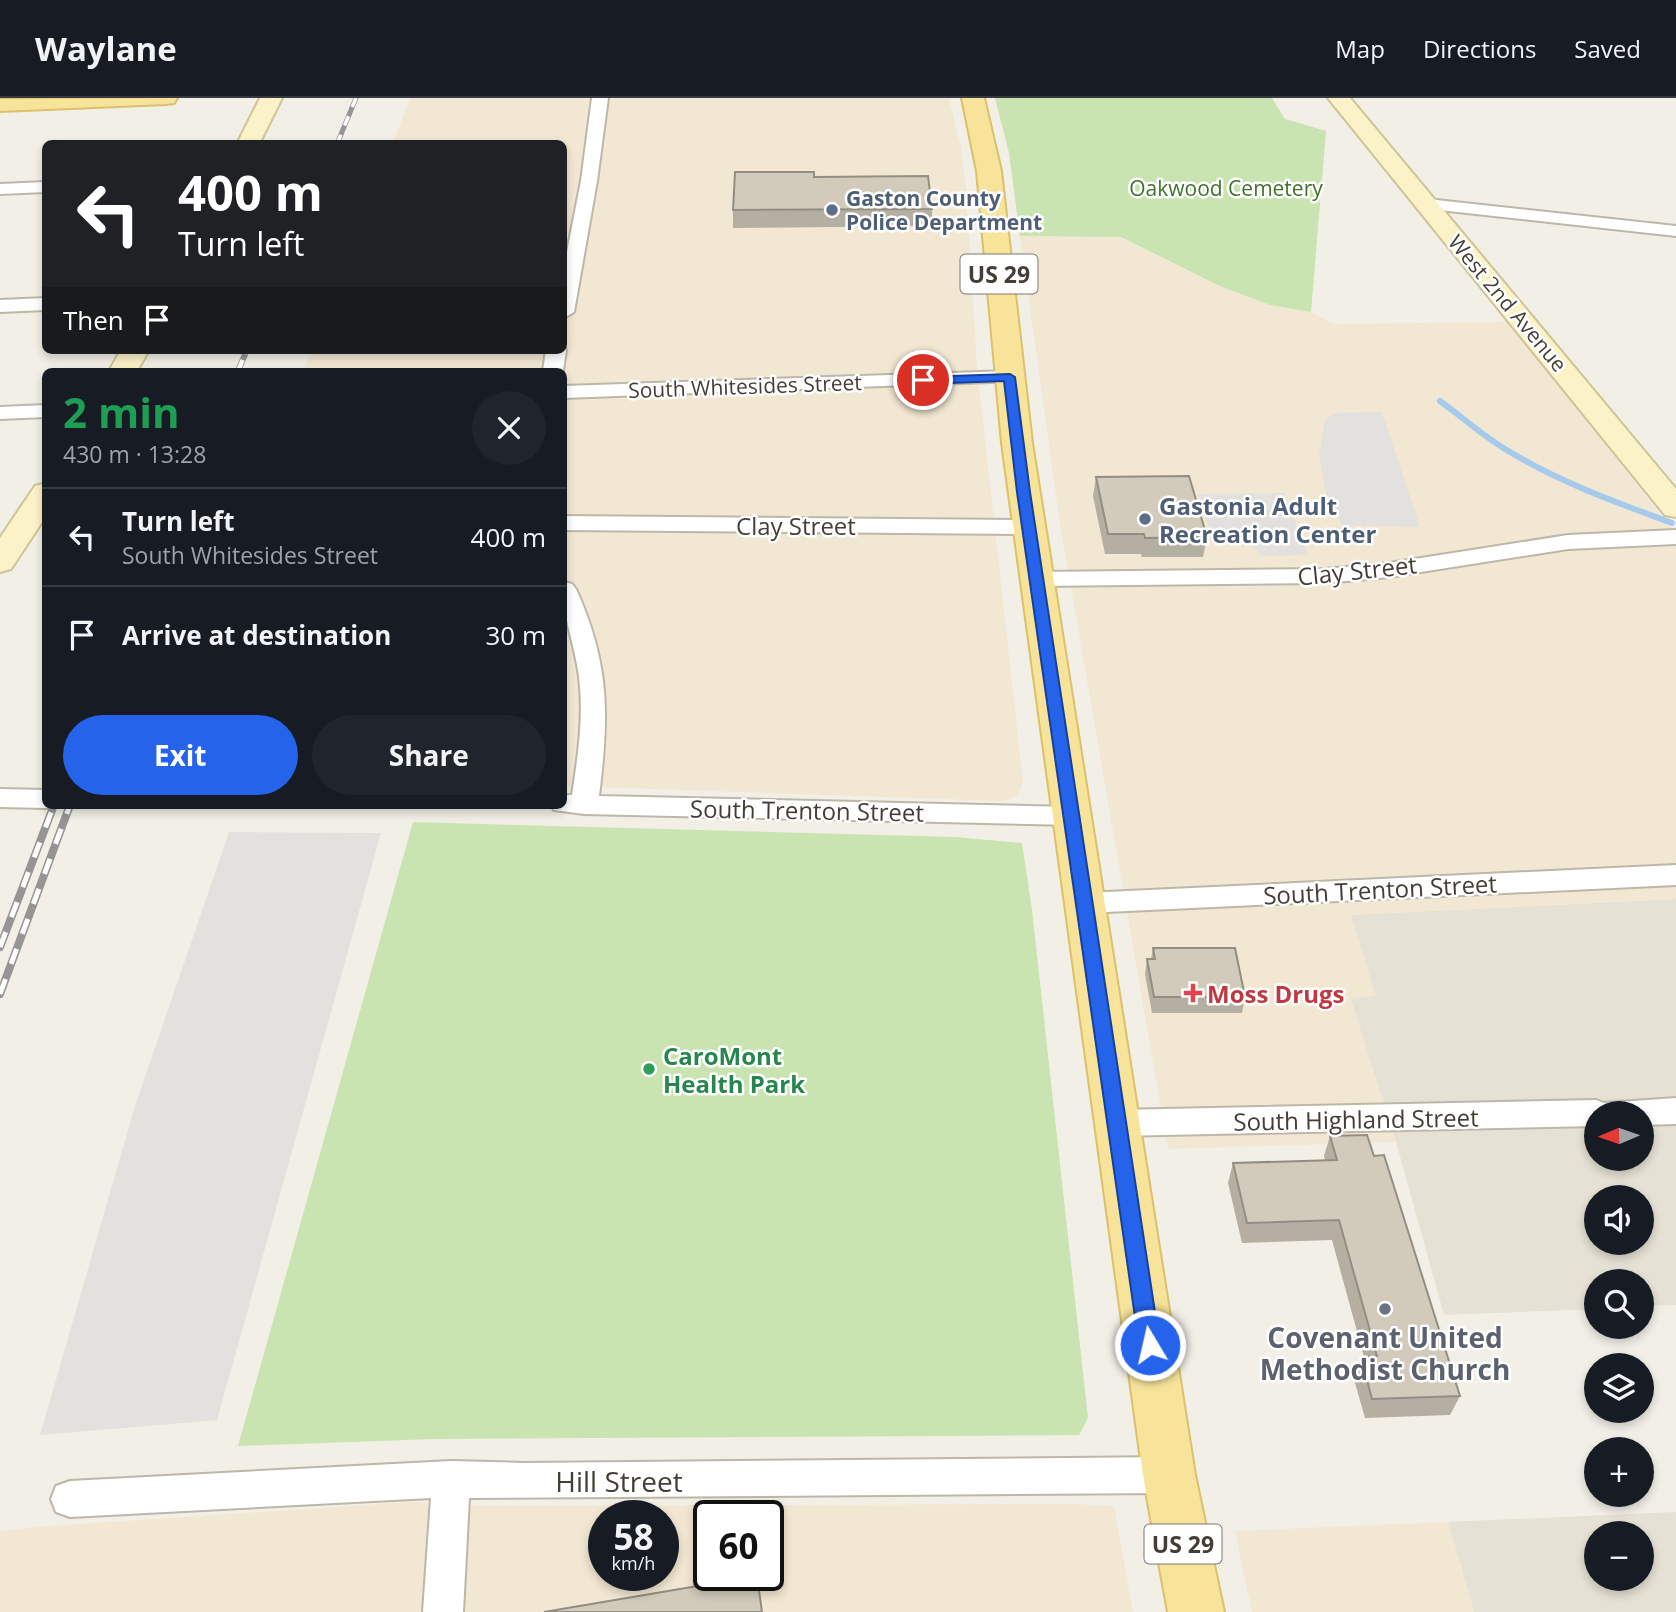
<!DOCTYPE html>
<meta charset="utf-8">
<style>
:root{--surface:#171b24;--page:#20242c;--text:#f1f3f6;--muted:#9ea1a6;--line:#363941;--accent:#2563eb}
body{margin:0;font-family:"Open Sans",sans-serif;background:var(--page);color:var(--text);height:100vh;display:flex;flex-direction:column;font-size:26px;white-space:nowrap}
*{box-sizing:border-box;margin:0}
p{font-size:23px;color:var(--muted)}
.icon{flex:none;width:38px;height:38px;fill:none;stroke:currentColor;stroke-width:2;stroke-linecap:round;stroke-linejoin:round}
.map{position:relative;flex:1;overflow:hidden}
.panel{position:absolute;left:42px;top:270px;width:525px;height:441px;display:flex;flex-direction:column;background:var(--surface);border-radius:10px;box-shadow:0 4px 10px #0003}
.panel>*{flex:none}
.hud{position:absolute;left:42px;top:42px;width:525px;height:214px;border-radius:10px;box-shadow:0 4px 10px #0003;background:#202124;color:#fff;overflow:hidden}
.needle{width:46px;rotate:268deg}
.buttons{position:absolute;left:1584px;top:1003px;display:grid;gap:14px}
.buttons a{display:grid;place-items:center;width:70px;height:70px;border-radius:50%;background:var(--surface);box-shadow:0 4px 10px #0003;font-size:35px}
.speed{position:absolute;left:588px;top:1402px;display:flex;gap:14px;font-size:35px;font-weight:700;text-align:center}
.speed>*{display:grid;place-content:center;width:91px;height:91px;border-radius:50%;background:var(--surface);box-shadow:0 4px 10px #0003;line-height:1}
.speed small{font-size:18px;font-weight:400}
.speed .limit{border:4px solid #111;border-radius:10px;background:#fff;color:#111}
.pin{position:absolute;display:grid;place-items:center;width:60px;height:60px;color:#fff;margin:-30px;border:4px solid #fff;border-radius:50%;box-shadow:0 2px 7px #0007}
.me{position:absolute;width:77px;margin:-38px;rotate:351deg;stroke-linejoin:round;filter:drop-shadow(0 0 5px #0008)}
.turn{display:flex;align-items:center;gap:24px;height:147px;padding:0 21px;font-size:32px}
.turn .icon{width:91px;height:91px;stroke-width:2.5}
.turn b{display:block;font-size:49px;line-height:60px}
.then{display:flex;align-items:center;height:66px;padding:0 21px;background:#0003;gap:14px;font-size:26px}
.round{display:grid;place-items:center;flex:none;width:74px;height:74px;border-radius:37px;background:var(--page)}
.summary{display:flex;align-items:center;justify-content:space-between;height:119px;padding:0 21px}
h1{font-size:42px;font-weight:700;line-height:52px;color:#1e9e55}
.cta{display:flex;gap:14px;margin-top:auto;padding:14px 21px}
.cta a{flex:1;height:80px;border-radius:42px;background:var(--accent);color:#fff;font-size:28px;font-weight:700;line-height:80px;text-align:center}
.cta a+a{background:var(--page);color:var(--text)}
ul{padding:0;list-style:none}
li{display:flex;align-items:center;gap:21px;height:98px;padding:0 21px;border-top:2px solid var(--line)}
li div{flex:1}
li b{display:block;font-size:26px}
li em{font-style:normal}
header{display:flex;align-items:center;gap:42px;box-sizing:border-box;height:98px;padding:0 35px;background:var(--surface);border-bottom:2px solid var(--line)}
header strong{font-size:33px}
nav{display:flex;gap:38px;margin-inline-start:auto;font-size:24px}
.map>svg:first-child{display:block}
</style>
<header>
<strong>Waylane</strong>
<nav><a>Map</a><a>Directions</a><a>Saved</a></nav>
</header>
<div class="map">
<svg width="1676" height="1514" viewBox="0 0 1676 1514">
<rect width="100%" height="100%" fill="#f2efe6"/>
<!-- residential -->
<path fill="#e5e1d4" fill-rule="evenodd" d="M1676,801V1207L1642,1208V1183H1596V1211L1444,1217L1396,1044L1350,899L1375,897L1350,817ZM1596,1015H1642V1060H1596ZM1596,1099H1642V1144H1596Z
M1676,1414V1514H1474L1448,1424ZM1596,1435H1642V1480H1596Z"/>
<!-- commercial -->
<path fill="#f2e7d2" fill-rule="evenodd" d="M410,0H949L961,49L966,89L977,270L1023,684L1018,698L1002,703L564,688V273H303L311,252H564V46L393,45Z
M1020,138L1121,139L1222,189L1270,207L1311,214L1333,226L1508,224L1676,436V801L1351,817L1376,898L1350,900L1396,1044L1168,1051L1060,426Z
M411,1404L483,1408L1072,1406L1114,1408L1133,1514H0V1433L35,1429ZM604,1418H663V1477H604ZM709,1418H768V1477H709Z
M1448,1424L1474,1514H1252L1235,1433Z"/>
<!-- green -->
<path fill="#c9e3b1" d="M995,0H1272L1285,21L1326,33L1311,214L1270,207L1222,189L1121,139L1020,138L1009,55Z
M413,724L955,739L1022,745L1032,812L1088,1320L1079,1337L434,1341L238,1348Z"/>
<!-- parking -->
<path fill="#e3e1de" d="M1382,314L1420,429L1342,427L1326,396L1319,357L1325,322L1335,315Z
M1284,395L1308,457L1260,458L1258,452L1241,442L1238,435H1211L1198,396Z
M229,734L381,735L217,1322L40,1337L135,1008Z"/>
<g fill="none" stroke-linecap="round" stroke-linejoin="round">
<!-- stream -->
<path stroke="#a6caeb" stroke-width="6" d="M1440,303C1462,319 1482,337 1505,351C1557,383 1615,404 1672,425"/>
<defs>
<path id="street" d="M592,0H608L597,83L574,214L564,220V169L581,83Z
M46,84V94L0,96V86Z
M1427,101L1676,128V138L1421,110L1418,106Z
M46,200V212L0,214V202Z
M564,249L566,252L563,273H543L546,252H564Z
M1010,273L1017,275L1020,279L1017,283L564,300V288Z
M46,307V319L0,321V309Z
M564,418L1029,422L1037,424L1040,429L1037,434L1029,436L564,432Z
M1676,432V446L1568,451L1389,479L1325,485L1037,488L1029,486L1025,481L1029,476L1037,474L1325,471L1389,465L1568,437Z
M564,484L572,486L576,491C610,566 609,618 599,698L1072,709L1082,711L1086,718L1082,725L1072,727L584,716L554,712L551,707H564V697H572C578,658 584,618 579,579C575,546 561,516 564,484Z
M0,691L46,692V707H56L46,710L0,709Z
M1676,767V787L1085,815L1075,812L1071,805L1075,798L1085,795Z
M1676,1000V1026L1642,1027V1015H1596V1028L1116,1038L1105,1034L1100,1025L1105,1016L1116,1012L1596,1002L1604,1005Z
M1169,1359L1183,1364L1188,1377L1183,1390L1169,1395L469,1400L463,1514H423L431,1400L70,1419L56,1414L51,1401L56,1388L70,1383L451,1363L524,1365Z"/>
<path id="secondary" d="M260,0H282L259,46H237Z
M1328,0H1350L1676,391V419L1665,417Z
M121,252H149L137,273H109Z
M46,385V418L11,471L0,474V440L35,388Z"/>
<path id="primary" d="M177,0L174,5L166,6L0,13V1Z
M962,0H984L1001,73L1032,345L1195,1377L1224,1514H1168L1143,1377L1002,345L977,73Z"/>
</defs>
<!-- street casing -->
<use href="#street" stroke="#bcb7a9" stroke-width="4"/>
<!-- secondary casing -->
<use href="#secondary" stroke="#cec498" stroke-width="4"/>
<!-- primary casing -->
<use href="#primary" stroke="#dbc16b" stroke-width="4"/>
<!-- street -->
<use href="#street" fill="#fff" fill-rule="evenodd"/>
<!-- secondary -->
<use href="#secondary" fill="#fbf2c7" fill-rule="evenodd"/>
<!-- primary -->
<use href="#primary" fill="#f7e39a" fill-rule="evenodd"/>
<defs>
<path id="rail-far2" d="M337,46L356,0
M245,256L247,252"/>
<path id="rail-far1" d="M238,273L246,254"/>
<path id="rail" d="M0,849L54,707
M0,896L70,707"/>
</defs>
<!-- rail-far2 casing -->
<use href="#rail-far2" stroke="#959595" stroke-width="5"/>
<!-- rail-far1 casing -->
<use href="#rail-far1" stroke="#959595" stroke-width="6"/>
<!-- rail casing -->
<use href="#rail" stroke="#959595" stroke-width="8"/>
<!-- rail-far2 -->
<use href="#rail-far2" stroke="#fff" stroke-width="3.5" stroke-dasharray="10" stroke-linecap="butt"/>
<!-- rail-far1 -->
<use href="#rail-far1" stroke="#fff" stroke-width="4.5" stroke-dasharray="12" stroke-linecap="butt"/>
<!-- rail -->
<use href="#rail" stroke="#fff" stroke-width="5" stroke-dasharray="16" stroke-linecap="butt"/>
</g>
<!-- wall -->
<path fill="#b5afa2" d="M814,79L932,111V128L733,130V112Z
M1096,379L1207,439L1203,459H1142L1141,456H1105L1093,398Z
M1153,850L1245,899L1242,915H1152L1145,876L1147,861H1151Z
M1330,1038L1374,1058L1460,1298L1450,1317L1365,1320L1353,1278L1361,1259H1364L1332,1142L1242,1145L1228,1085L1233,1065L1325,1062L1324,1058Z"/>
<!-- building -->
<path fill="#d2cbbc" stroke="#938e84" stroke-width="2" d="M735,74H814V79L928,78L932,111L733,112Z
M1189,378L1207,439L1145,440L1144,436H1108L1096,379Z
M1153,850H1235L1245,899H1154L1147,861H1155Z
M1367,1037L1374,1058L1384,1057L1460,1298L1372,1301L1361,1259L1377,1258L1339,1122L1247,1125L1233,1065L1337,1062L1330,1038Z
M757,1478L762,1514H544Z"/>
<!-- route -->
<path fill="#2563eb" stroke="#184099" stroke-width="2" d="M1010,276L1015,279L1030,394L1160,1247L1157,1253L1150,1256L1142,1253L1139,1247L1017,394L1004,283L923,286L917,282L923,279Z"/>
<!-- markers -->
<g fill="#5c6f8a" stroke="#fff" stroke-width="2.5">
<circle cx="832" cy="112" r="7"/>
<circle cx="1145" cy="421" r="7"/>
</g>
<path fill="#e0444e" stroke="#fff" stroke-width="2.5" d="M1189.5 884.5h7v7h7v7h-7v7h-7v-7h-7v-7h7z"/>
<circle fill="#2e9e5b" stroke="#fff" stroke-width="2.5" cx="649" cy="971" r="7"/>
<circle fill="#6b7280" stroke="#fff" stroke-width="2.5" cx="1385" cy="1211" r="7"/>
<g text-anchor="middle" dominant-baseline="central" stroke-width="5" stroke-linejoin="round" paint-order="stroke">
<!-- far-park labels -->
<g font-size="21" fill="#42712d" stroke="#fff">
<text x="1226" y="90">Oakwood Cemetery</text>
</g>
<!-- far-service labels -->
<g font-size="21" font-weight="bold" fill="#4e5e75" stroke="#fff" text-anchor="start">
<text x="846" y="100">Gaston County<tspan x="846" dy="24">Police Department</tspan></text>
</g>
<!-- far-street labels -->
<g font-size="21" fill="#443f36" stroke="#fff">
<text transform="translate(1508 205) rotate(50)">West 2nd Avenue</text>
<text transform="translate(745 288) rotate(-2)">South Whitesides Street</text>
</g>
<!-- shield labels -->
<g fill="#fff" stroke="#7c7972" stroke-width="2">
<rect x="960.5" y="156.5" width="77" height="39" rx="5"/>
<rect x="1144.5" y="1426.5" width="77" height="39" rx="5"/>
</g>
<g font-size="23" font-weight="bold" fill="#443f36">
<text x="999" y="176">US 29</text>
<text x="1183" y="1446">US 29</text>
</g>
<!-- service labels -->
<g font-size="24" font-weight="bold" fill="#4e5e75" stroke="#fff" text-anchor="start">
<text x="1159" y="407">Gastonia Adult<tspan x="1159" dy="28">Recreation Center</tspan></text>
</g>
<!-- street labels -->
<g font-size="24" fill="#443f36" stroke="#fff">
<text x="796" y="427">Clay Street</text>
<text transform="translate(1357 472) rotate(-6)">Clay Street</text>
<text transform="translate(807 712) rotate(1)">South Trenton Street</text>
<text transform="translate(1380 791) rotate(-3)">South Trenton Street</text>
<text transform="translate(1356 1021) rotate(-1)">South Highland Street</text>
</g>
<!-- health labels -->
<g font-size="24" font-weight="bold" fill="#be3a42" stroke="#fff" text-anchor="start">
<text x="1207" y="895">Moss Drugs</text>
</g>
<!-- leisure labels -->
<g font-size="24" font-weight="bold" fill="#27864d" stroke="#fff" text-anchor="start">
<text x="663" y="957">CaroMont<tspan x="663" dy="28">Health Park</tspan></text>
</g>
<!-- near-worship labels -->
<g font-size="28" font-weight="bold" fill="#5b616d" stroke="#fff">
<text x="1385" y="1239">Covenant United<tspan x="1385" dy="32">Methodist Church</tspan></text>
</g>
<!-- near-street labels -->
<g font-size="28" fill="#443f36" stroke="#fff">
<text x="619" y="1383">Hill Street</text>
</g>
</g>
</svg>
<div class="buttons">
<a><svg class="needle" viewBox="-14 -14 28 28"><path d="M0-13l5 13h-10z" fill="#e53935"/><path d="M0 13l5-13h-10z" fill="#9ea1a6"/></svg></a>
<a><svg class="icon" aria-label="sound" viewBox="0 0 24 24"><path d="M4 9h4l5-4v14l-5-4H4zM17 9q2 3 0 6"/></svg></a>
<a><svg class="icon" aria-label="search" viewBox="0 0 24 24"><circle cx="10" cy="10" r="6"/><path d="M15 15l6 6"/></svg></a>
<a><svg class="icon" aria-label="layers" viewBox="0 0 24 24"><path d="M12 4l9 5-9 5-9-5zM3 14l9 5 9-5"/></svg></a>
<a>+</a>
<a>−</a>
</div>
<div class="speed"><div>58<small>km/h</small></div><div class="limit">60</div></div>
<div class="pin" style="left:923px;top:282px;background:#d93025"><svg class="icon" aria-label="arrive" viewBox="0 0 24 24"><path d="M6 21V4h12l-3 4 3 4H6"/></svg></div>
<svg class="me" style="left:1150px;top:1247px" viewBox="-20 -20 40 40"><circle r="17" fill="#2563eb" stroke="#fff" stroke-width="3"/><path d="M0-11L8 9 0 5-8 9z" fill="#fff"/></svg>
<div class="hud">
<div class="turn"><svg class="icon" aria-label="left" viewBox="0 0 24 24"><path d="M17 20v-9H6M10 6l-5 5 5 5"/></svg><div><b>400 m</b>Turn left</div></div>
<div class="then">Then<svg class="icon" aria-label="arrive" viewBox="0 0 24 24"><path d="M6 21V4h12l-3 4 3 4H6"/></svg></div>
</div>
<section class="panel">
<div class="summary"><div><h1>2 min</h1><p>430 m · 13:28</p></div><a class="round"><svg class="icon" aria-label="close" viewBox="0 0 24 24"><path d="M6 6l12 12M18 6L6 18"/></svg></a></div>
<ul>
<li><svg class="icon" aria-label="left" viewBox="0 0 24 24"><path d="M17 20v-9H6M10 6l-5 5 5 5"/></svg><div><b>Turn left</b><p>South Whitesides Street</p></div><em>400 m</em></li>
<li><svg class="icon" aria-label="arrive" viewBox="0 0 24 24"><path d="M6 21V4h12l-3 4 3 4H6"/></svg><div><b>Arrive at destination</b></div><em>30 m</em></li>
</ul>
<div class="cta"><a>Exit</a><a>Share</a></div>
</section>
</div>
